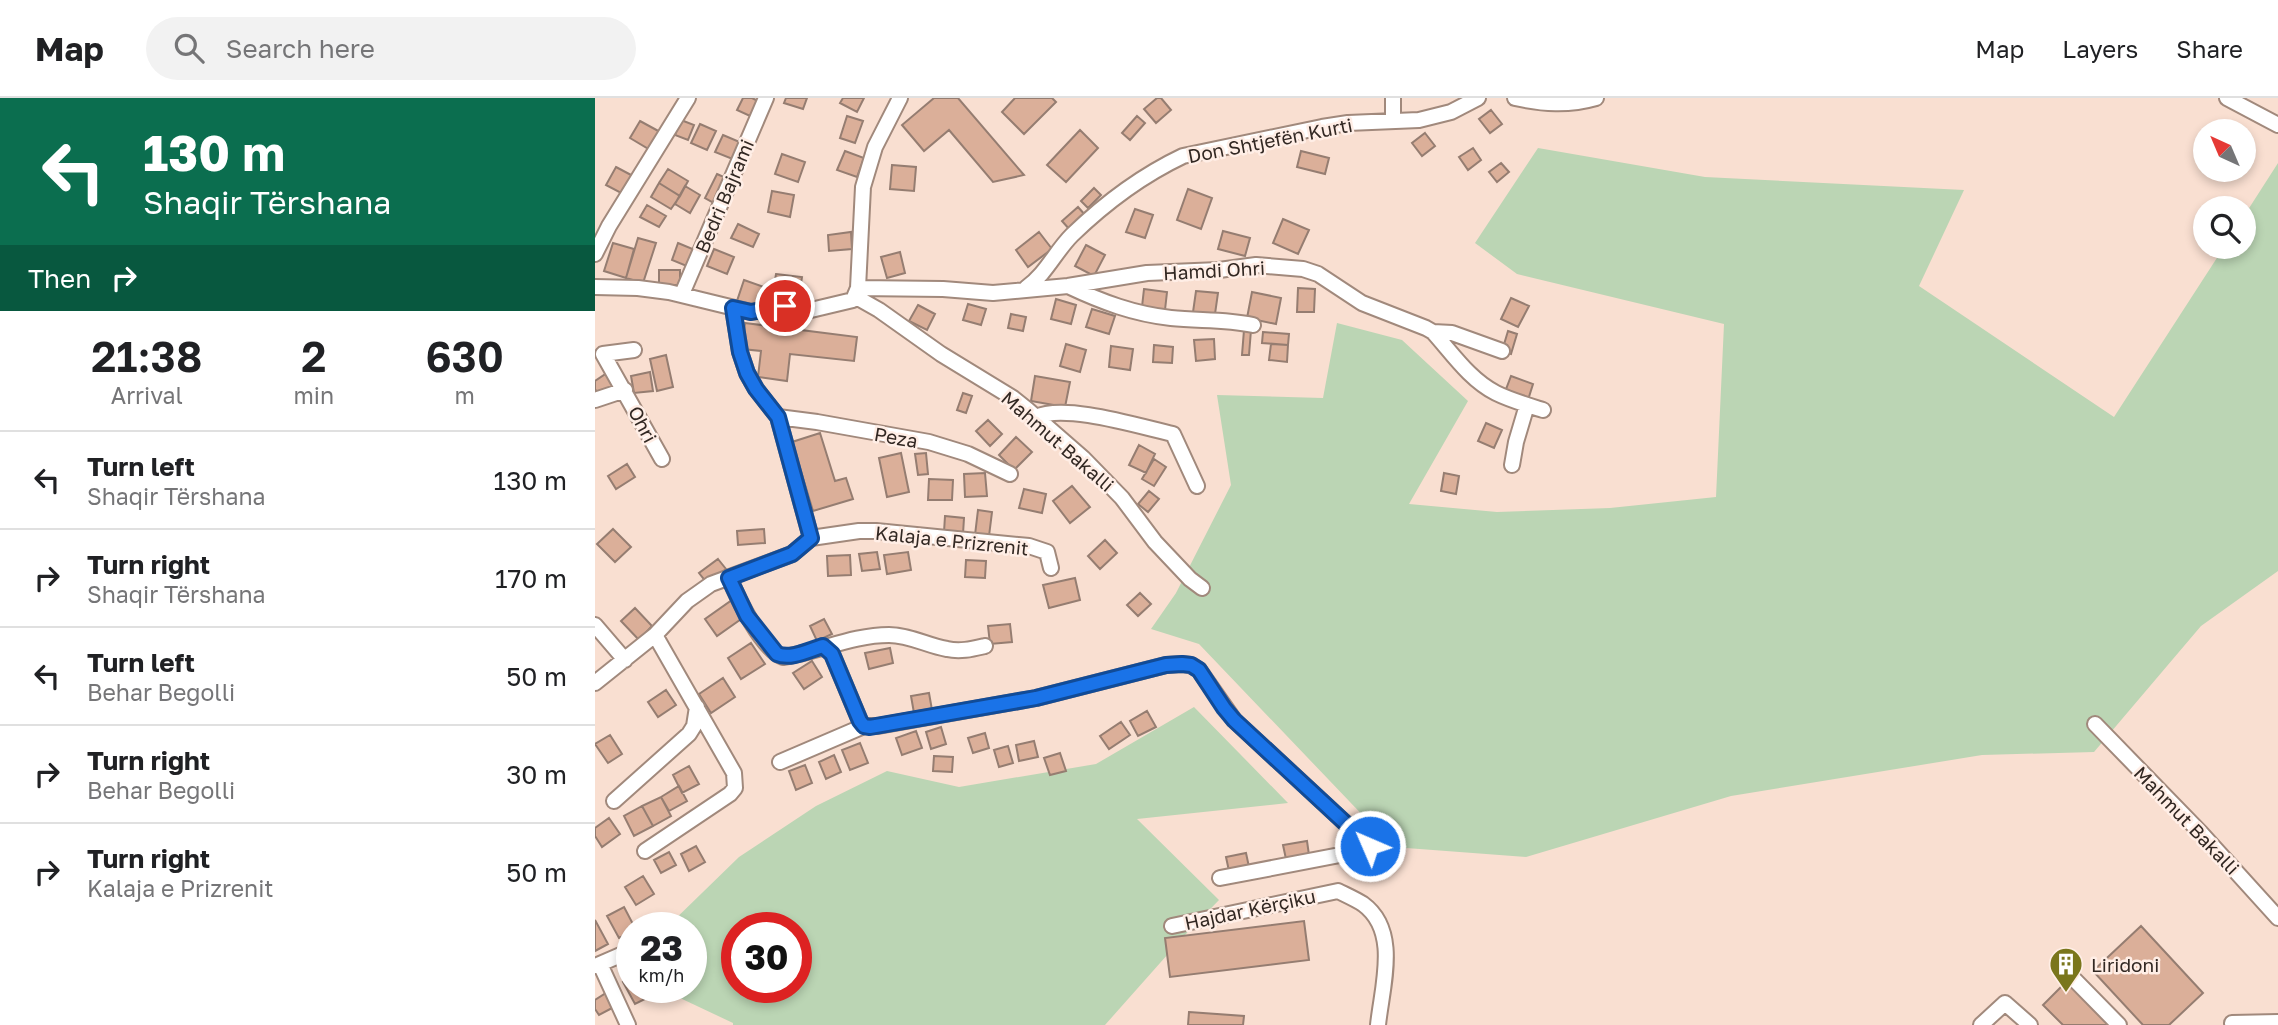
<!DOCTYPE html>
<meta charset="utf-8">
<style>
:root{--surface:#fff;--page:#f2f2f2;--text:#202124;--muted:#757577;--line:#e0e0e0}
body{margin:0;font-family:"Golos Text",sans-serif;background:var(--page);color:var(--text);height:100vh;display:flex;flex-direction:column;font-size:26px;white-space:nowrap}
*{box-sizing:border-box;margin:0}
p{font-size:23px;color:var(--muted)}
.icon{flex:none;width:38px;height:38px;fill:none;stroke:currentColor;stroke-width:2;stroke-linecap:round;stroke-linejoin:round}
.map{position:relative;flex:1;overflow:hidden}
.panel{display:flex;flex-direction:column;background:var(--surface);width:595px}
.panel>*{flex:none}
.guide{background:#0b6e4f;color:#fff;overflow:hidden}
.needle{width:46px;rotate:316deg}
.fabs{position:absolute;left:1598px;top:21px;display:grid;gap:14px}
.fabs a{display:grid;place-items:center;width:63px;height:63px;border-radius:50%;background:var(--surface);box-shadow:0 4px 10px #0003;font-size:35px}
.speed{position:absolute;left:21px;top:814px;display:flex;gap:14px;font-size:35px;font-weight:700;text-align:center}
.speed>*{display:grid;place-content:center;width:91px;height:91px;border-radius:50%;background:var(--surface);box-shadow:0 4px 10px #0003;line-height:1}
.speed small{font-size:18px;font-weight:400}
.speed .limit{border:10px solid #d22;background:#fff;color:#111}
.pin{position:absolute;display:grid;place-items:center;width:60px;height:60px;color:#fff;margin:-30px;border:4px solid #fff;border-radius:50%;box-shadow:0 2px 7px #0007}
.me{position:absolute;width:77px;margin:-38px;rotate:315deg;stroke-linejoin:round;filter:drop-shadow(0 0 5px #0008)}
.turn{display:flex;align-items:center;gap:24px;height:147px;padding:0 28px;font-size:32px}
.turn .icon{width:91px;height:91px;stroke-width:2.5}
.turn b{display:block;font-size:49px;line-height:60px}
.then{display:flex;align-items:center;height:66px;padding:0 28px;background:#0003;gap:14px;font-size:26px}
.eta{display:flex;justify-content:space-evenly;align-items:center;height:119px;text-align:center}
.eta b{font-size:42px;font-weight:600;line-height:49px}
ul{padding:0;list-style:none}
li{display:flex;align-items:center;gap:21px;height:98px;padding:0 28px;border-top:2px solid var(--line)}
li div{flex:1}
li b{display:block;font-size:26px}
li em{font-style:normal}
header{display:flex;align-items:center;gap:42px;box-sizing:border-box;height:98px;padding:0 35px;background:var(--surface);border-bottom:2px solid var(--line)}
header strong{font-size:33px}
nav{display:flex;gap:38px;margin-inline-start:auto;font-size:24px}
.search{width:490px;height:63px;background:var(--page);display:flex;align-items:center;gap:18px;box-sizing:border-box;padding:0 24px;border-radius:38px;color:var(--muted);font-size:26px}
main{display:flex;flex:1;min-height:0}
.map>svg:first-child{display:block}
</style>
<header>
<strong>Map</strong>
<div class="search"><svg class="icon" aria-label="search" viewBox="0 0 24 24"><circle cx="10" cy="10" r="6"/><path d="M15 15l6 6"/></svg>Search here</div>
<nav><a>Map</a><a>Layers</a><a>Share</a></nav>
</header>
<main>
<section class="panel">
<div class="guide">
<div class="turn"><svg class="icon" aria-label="left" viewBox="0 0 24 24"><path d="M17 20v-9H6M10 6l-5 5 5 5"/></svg><div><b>130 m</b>Shaqir Tërshana</div></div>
<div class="then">Then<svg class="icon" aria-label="right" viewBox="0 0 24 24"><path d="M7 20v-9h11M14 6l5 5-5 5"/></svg></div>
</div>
<div class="eta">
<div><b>21:38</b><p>Arrival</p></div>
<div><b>2</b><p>min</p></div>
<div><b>630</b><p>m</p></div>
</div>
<ul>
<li><svg class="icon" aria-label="left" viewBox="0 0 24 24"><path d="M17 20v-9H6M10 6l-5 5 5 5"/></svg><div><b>Turn left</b><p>Shaqir Tërshana</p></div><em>130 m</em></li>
<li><svg class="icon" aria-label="right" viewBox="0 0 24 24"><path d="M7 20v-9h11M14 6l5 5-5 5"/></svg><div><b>Turn right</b><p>Shaqir Tërshana</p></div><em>170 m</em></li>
<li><svg class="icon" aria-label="left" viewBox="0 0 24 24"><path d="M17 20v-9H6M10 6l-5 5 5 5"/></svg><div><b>Turn left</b><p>Behar Begolli</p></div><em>50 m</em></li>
<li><svg class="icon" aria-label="right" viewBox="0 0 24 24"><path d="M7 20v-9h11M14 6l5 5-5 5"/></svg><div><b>Turn right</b><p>Behar Begolli</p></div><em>30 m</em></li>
<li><svg class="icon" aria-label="right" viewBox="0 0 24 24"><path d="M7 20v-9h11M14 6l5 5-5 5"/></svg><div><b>Turn right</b><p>Kalaja e Prizrenit</p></div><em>50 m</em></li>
</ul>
</section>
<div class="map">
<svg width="1683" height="927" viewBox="0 0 1683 927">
<rect width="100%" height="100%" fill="#f9dfd1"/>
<!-- green -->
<path fill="#bbd5b4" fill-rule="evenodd" d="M943,50L1110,79L1369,92L1324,188L1519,319L1629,149H1648L1649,118L1683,65V473L1606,528L1499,654L1387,657L1136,698L931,759L798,749L604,546L556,531L581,495L636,387L622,297L728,300L742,225L807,242L873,303L814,406L902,414L1015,410L1121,399L1129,226L922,176L880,145Z
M599,609L693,705L542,721L624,802L589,838L510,927H138V925L85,900L82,889H96V830H71L144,759L221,708L292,673L364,689L501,666ZM142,830H201V889H142Z"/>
<!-- building -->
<path fill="#dbaf99" stroke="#957d71" stroke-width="2" d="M148,0H157L163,3L155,18L142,12Z
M191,0H212L208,11L189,5Z
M248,0H269L262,14L245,5Z
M339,0H363L429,77L398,84L354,32L329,53L307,27Z
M420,0H457L461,4L429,36L407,14Z
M562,0H566L576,12L561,25L549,11Z
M896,12L907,26L895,35L884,21Z
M252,18L268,23L260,45L245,40Z
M542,18L550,25L535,42L527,35Z
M86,22L99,27L93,42L80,37Z
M45,23L67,35L57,53L35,40Z
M105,26L121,33L112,52L96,45Z
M485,32L503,50L471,84L452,67Z
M830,35L840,48L827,58L817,45Z
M128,37L147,45L140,62L120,54Z
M878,50L886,62L873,72L864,59Z
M250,53L269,60L262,79L242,72Z
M706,53L734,60L730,76L702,69Z
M187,56L210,64L203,84L180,76Z
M906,65L914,74L902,84L894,74Z
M297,67L321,69L319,93L295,91Z
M21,69L38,78L28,96L11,87Z
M73,71L93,83L85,98L64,85Z
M122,76L131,80L119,105L110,100Z
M64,85L85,98L76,111L56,99Z
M90,88L105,97L95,115L80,106Z
M499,90L506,97L493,110L486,103Z
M593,91L617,100L606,131L582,122Z
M177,93L199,97L195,119L173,114Z
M52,107L71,118L64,129L45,119Z
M483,109L491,118L475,132L467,123Z
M540,111L558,117L550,140L531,134Z
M688,121L714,132L703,156L678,145Z
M143,126L164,136L158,149L136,140Z
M628,133L655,140L650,158L623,151Z
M256,134L257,151L234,153L233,137Z
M444,134L457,151L433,169L421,152Z
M43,140L61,145L48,185L31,180Z
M18,145L39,151L31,180L9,173Z
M83,145L100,152L94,169L77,162Z
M491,147L510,157L499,178L480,168Z
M119,151L139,159L132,176L112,168Z
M305,154L310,175L292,180L286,159Z
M64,172H85V187H64Z
M181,176L207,179L204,198L178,195Z
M149,182L169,189L162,210L142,203Z
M703,190L720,191L719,214H702Z
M549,191L572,194L570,212L547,209Z
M601,193L623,195L620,216L598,214Z
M657,194L686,200L681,226L652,220Z
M916,200L934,208L923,229L906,221Z
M461,201L481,207L476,226L456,221Z
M373,206L391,211L386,227L368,222Z
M323,207L340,216L332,232L314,223Z
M497,211L520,218L514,236L491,229Z
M416,216L431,219L428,233L413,230Z
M150,225L262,239L259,263L195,256L192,283L163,279L166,253L147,251Z
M649,232H656L654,257H647Z
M913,233L922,236L916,256L907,253Z
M668,234L694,236L693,247L667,245Z
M619,241L620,261L601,263L599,242Z
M471,246L491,252L485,274L465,268Z
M676,246L693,247L692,264L674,262Z
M559,247L578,249L577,265L558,264Z
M516,248L538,251L535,272L514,269Z
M71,257L78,289L62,293L55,261Z
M55,274L58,293L39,295L36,278Z
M12,275L20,288L4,298L0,291V283Z
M440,278L475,284L470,309L436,303Z
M916,278L938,286L933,302L910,294Z
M368,295L377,298L371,315L362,312Z
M393,322L407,336L395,348L381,333Z
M891,325L907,332L899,350L883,343Z
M225,335L240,383L251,380L258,401L218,413L197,344Z
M421,339L437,354L419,372L404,357Z
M544,347L560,356L551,375L534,367Z
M306,355L314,394L292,399L284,360Z
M331,355L333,376L323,377L320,356Z
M559,361L571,369L559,388L547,381Z
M32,366L40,379L21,391L13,378Z
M390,375L392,398L370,399L369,376Z
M849,375L864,378L861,396L846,393Z
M334,381L358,382L357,402H333Z
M477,388L495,409L475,425L458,403Z
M429,391L451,396L447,415L424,410Z
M554,393L564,401L553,414L543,406Z
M383,412L397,414L394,438L380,437Z
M350,418L369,420L368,436L349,434Z
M18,431L36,449L20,464L2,446Z
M169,431L170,445L143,447L142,433Z
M510,442L522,455L505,471L493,458Z
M282,454L285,471L267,473L264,456Z
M313,454L316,472L292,476L289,457Z
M255,457L256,477L233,478L232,458Z
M123,461L131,471L112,485L104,475Z
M371,462L391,463L390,480L370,479Z
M480,480L485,502L454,510L448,487Z
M545,495L556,506L543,518L532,507Z
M137,502L149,519L122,538L110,521Z
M40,510L57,528L44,542L26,523Z
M229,521L237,536L222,543L215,528Z
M415,526L417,544L395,546L393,528Z
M156,545L170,566L146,581L133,560Z
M295,550L298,565L274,571L270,555Z
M217,563L227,579L209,591L198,575Z
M128,580L140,599L116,615L104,596Z
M71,592L81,607L63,619L53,604Z
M334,595L337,612L319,615L316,598Z
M552,613L561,629L543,638L535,623Z
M526,624L535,637L514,651L505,638Z
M346,629L351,646L336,651L331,634Z
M321,633L327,650L307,657L301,640Z
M390,635L394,650L378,655L373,640Z
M15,637L27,656L13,665L0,646Z
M439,643L443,659L424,663L421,647Z
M265,645L273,665L255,672L247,652Z
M413,648L418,665L404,669L399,652Z
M465,655L471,673L455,677L449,660Z
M239,657L246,674L231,681L224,664Z
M339,658L358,659L357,674L338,673Z
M210,667L217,685L201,692L194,673Z
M94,668L104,686L87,695L78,677Z
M84,688L92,703L74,713L66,699Z
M66,699L76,718L58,728L47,708Z
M47,708L58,728L39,738L29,718Z
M14,720L25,736L7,749L0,738V730Z
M712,743L714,757L691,761L688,747Z
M101,748L110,764L94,773L86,756Z
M74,754L81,767L66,775L59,762Z
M651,755L654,769L634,773L631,759Z
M48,778L59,796L41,807L30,789Z
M29,809L40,830H37V834L24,840L12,818Z
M0,822L13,846L0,853Z
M709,823L714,862L575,879L570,840Z
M1546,828L1608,895L1574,927H1548L1498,873Z
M37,880V889H52L56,898L40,906L28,884Z
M1471,884L1515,927H1468L1448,907Z
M11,895L19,909L4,917L0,911V902Z
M594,914L649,918L648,927H593Z"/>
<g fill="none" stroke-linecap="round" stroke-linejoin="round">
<defs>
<path id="minor" d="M920,0C948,6 973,8 1001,0
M1632,0L1683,27
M798,22V0
M0,156L14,128L93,0
M473,188C507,204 539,216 576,220C604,223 630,221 658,227
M0,189L43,190L74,194L156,214L190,208L216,212L258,202L263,190L268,89L280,49L305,0
M263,190L348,191L398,195L473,188L552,175L624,172L661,167L708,171L723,176L767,205L831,230L838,234C857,255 875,282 901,295C915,302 932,307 948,312
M431,190C451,176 460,154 477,137C509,106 548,77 588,58L727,29L753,25L824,22L856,14L883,0
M87,196L171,0
M261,199L284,212L346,256L418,300L433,312L488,360L527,400L560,444L595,481L607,490
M138,210L145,254L152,275L161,291L183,319L216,440
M838,234L857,235L907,253
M39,252L8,256L67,361
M0,302L30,292
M183,319L222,324L334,344L373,356L415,376
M441,319C470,305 546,329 578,336L602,388
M917,367L921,344L932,307
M134,479C143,501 166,550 188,559C224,554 257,537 294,537C315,537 333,548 352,551C365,554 377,551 390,548
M0,527L30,562
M228,548L237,556L265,623L269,628
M0,585L60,537L92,503L116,486L197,456L216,440L264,433H281L434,448L452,454L456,470
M1500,626L1606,735L1683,820
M185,664L269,628H283L441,600L571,567L587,566L596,567L604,572L639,622L775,748L771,752L625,780
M19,703L94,636L99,628L102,609
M50,753L135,696L140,690L139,675L60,537
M577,828L743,793C751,797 760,801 768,806C805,833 787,888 783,927
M5,866L33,927
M0,868L28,856
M1470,872L1524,927
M1637,925L1683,924
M1386,927L1410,905L1435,927"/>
</defs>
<!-- minor casing -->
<use href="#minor" stroke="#a1897c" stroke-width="18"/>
<!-- minor -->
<use href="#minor" stroke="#fff" stroke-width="14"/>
</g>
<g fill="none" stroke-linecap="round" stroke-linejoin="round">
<defs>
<path id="route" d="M190,208L156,214L138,210L145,254L152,275L161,291L183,319L216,440L197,456L134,480L152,518L182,556C196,562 214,552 228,548L237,556L265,623L269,628L275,629L441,600L571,567L587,566L596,567L604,572L629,610L639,622L775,748"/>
</defs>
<!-- route casing -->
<use href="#route" stroke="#114b97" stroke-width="18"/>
<!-- route -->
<use href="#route" stroke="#1a73e8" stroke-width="12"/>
</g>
<!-- icons -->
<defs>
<symbol id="building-pin" viewBox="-11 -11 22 30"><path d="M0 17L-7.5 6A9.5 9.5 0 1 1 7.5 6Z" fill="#7a761c" stroke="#ffeee6"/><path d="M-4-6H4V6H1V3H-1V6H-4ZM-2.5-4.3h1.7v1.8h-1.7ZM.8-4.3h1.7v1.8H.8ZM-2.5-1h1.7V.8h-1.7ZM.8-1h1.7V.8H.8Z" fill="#fff"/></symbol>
</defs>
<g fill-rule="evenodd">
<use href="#building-pin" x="1452" y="847" width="38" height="52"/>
</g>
<g text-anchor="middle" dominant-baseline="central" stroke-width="5" stroke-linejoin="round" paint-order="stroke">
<!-- street labels -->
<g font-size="19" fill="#322823" stroke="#ffeee6">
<text transform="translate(675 42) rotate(-11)">Don Shtjefën Kurti</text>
<text transform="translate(129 98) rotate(-67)">Bedri Bajrami</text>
<text transform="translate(619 172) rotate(-3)">Hamdi Ohri</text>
<text transform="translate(48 326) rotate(62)">Ohri</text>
<text transform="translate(301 339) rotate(10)">Peza</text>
<text transform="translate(463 343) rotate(41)">Mahmut Bakalli</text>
<text transform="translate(357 442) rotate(6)">Kalaja e Prizrenit</text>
<text transform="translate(1592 722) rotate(46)">Mahmut Bakalli</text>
<text transform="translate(655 811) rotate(-12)">Hajdar Kërçiku</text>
</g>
<!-- poi labels -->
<g font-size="19" fill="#322823" stroke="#ffeee6" text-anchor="start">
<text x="1496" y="866">Liridoni</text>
</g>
</g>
</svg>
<div class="fabs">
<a><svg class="needle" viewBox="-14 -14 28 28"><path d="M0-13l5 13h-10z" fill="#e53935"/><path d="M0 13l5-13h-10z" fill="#757577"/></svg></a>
<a><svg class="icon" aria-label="search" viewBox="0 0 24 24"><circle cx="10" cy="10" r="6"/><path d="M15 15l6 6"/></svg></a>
</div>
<div class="speed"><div>23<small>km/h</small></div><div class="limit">30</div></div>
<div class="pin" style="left:190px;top:208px;background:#d93025"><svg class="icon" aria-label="arrive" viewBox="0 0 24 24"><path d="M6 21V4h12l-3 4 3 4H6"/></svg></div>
<svg class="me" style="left:775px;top:748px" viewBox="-20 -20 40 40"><circle r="17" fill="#1a73e8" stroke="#fff" stroke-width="3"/><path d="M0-11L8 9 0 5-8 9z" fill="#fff"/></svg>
</div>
</main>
